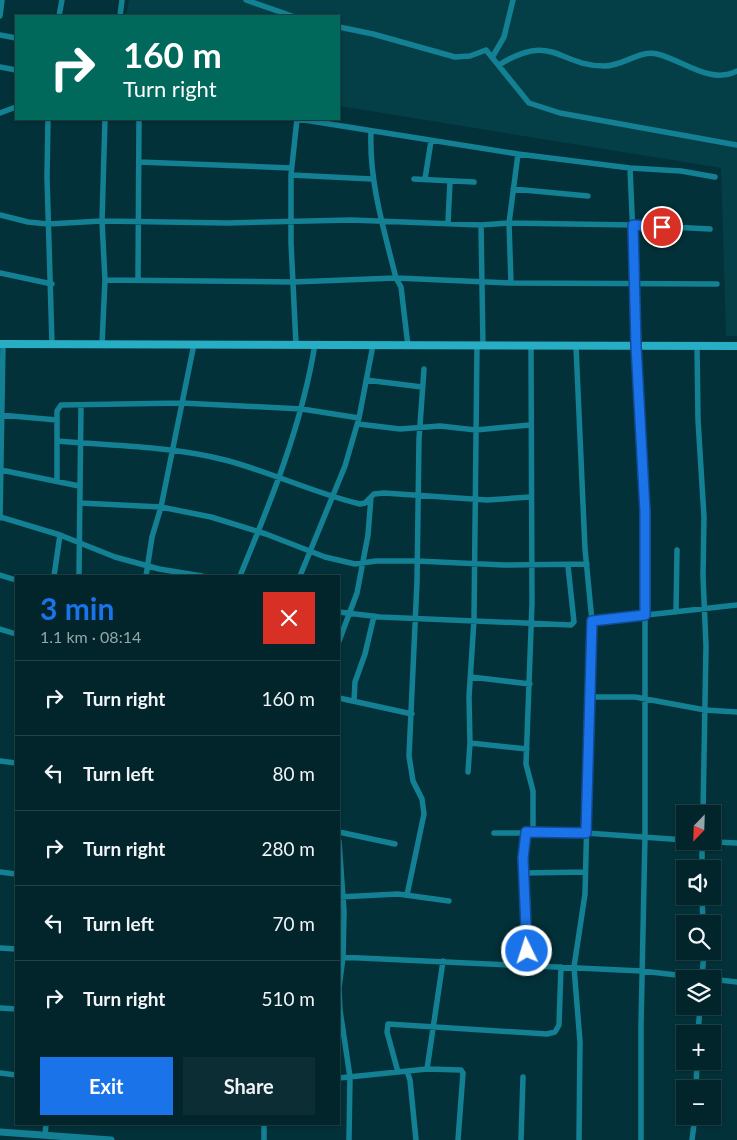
<!DOCTYPE html>
<meta charset="utf-8">
<style>
:root{--surface:#02252b;--page:#0c2d33;--text:#f1f3f6;--muted:#96a5a9;--line:#234247;--accent:#1a73e8}
body{margin:0;font-family:Lato,sans-serif;background:var(--page);color:var(--text);height:100vh;display:flex;flex-direction:column;font-size:19px;white-space:nowrap}
*{box-sizing:border-box;margin:0}
p{font-size:16px;color:var(--muted)}
.icon{flex:none;width:28px;height:28px;fill:none;stroke:currentColor;stroke-width:2;stroke-linecap:round;stroke-linejoin:round}
.map{position:relative;flex:1;overflow:hidden}
.details{position:absolute;left:15px;top:575px;width:325px;height:550px;display:flex;flex-direction:column;background:var(--surface);border-radius:0px;box-shadow:0 1px 4px #0004,0 0 0 1px var(--line)}
.details>*{flex:none}
.banner{position:absolute;left:15px;top:15px;width:325px;height:105px;border-radius:0px;box-shadow:0 1px 4px #0004,0 0 0 1px var(--line);background:#00695c;color:#fff;overflow:hidden}
.needle{width:32px;rotate:203deg}
.fabs{position:absolute;left:676px;top:805px;display:grid;gap:10px}
.fabs a{display:grid;place-items:center;width:45px;height:45px;border-radius:0px;background:var(--surface);box-shadow:0 1px 4px #0004,0 0 0 1px var(--line);font-size:25px}
.pin{position:absolute;display:grid;place-items:center;width:42px;height:42px;color:#fff;margin:-21px;border:2px solid #fff;border-radius:50%;box-shadow:0 1px 5px #0007}
.me{position:absolute;width:55px;margin:-28px;rotate:356deg;stroke-linejoin:round;filter:drop-shadow(0 0 4px #0008)}
.turn{display:flex;align-items:center;gap:18px;height:105px;padding:0 25px;font-size:22px}
.turn .icon{width:65px;height:65px;stroke-width:2.5}
.turn b{display:block;font-size:35px;line-height:42px}
.round{display:grid;place-items:center;flex:none;width:52px;height:52px;border-radius:0px;background:var(--page)}
.overview{display:flex;align-items:center;justify-content:space-between;height:85px;padding:0 25px}
h1{font-size:30px;font-weight:700;line-height:38px;color:var(--accent)}
.button{display:flex;gap:10px;margin-top:auto;padding:10px 25px}
.button a{flex:1;height:58px;border-radius:0px;background:var(--accent);color:#fff;font-size:20px;font-weight:700;line-height:58px;text-align:center}
.button a+a{background:var(--page);color:var(--text)}
ul{padding:0;list-style:none}
li{display:flex;align-items:center;gap:15px;height:75px;padding:0 25px;border-top:1px solid var(--line)}
li div{flex:1}
li b{display:block;font-size:19px}
li em{font-style:normal}
.map>svg:first-child{display:block}
</style>
<div class="map">
<svg width="737" height="1140" viewBox="0 0 737 1140">
<rect width="100%" height="100%" fill="#023139"/>
<!-- built -->
<path fill="#043e47" d="M129,0H737V336H726L721,168L339,106V16H126Z"/>
<g fill="none" stroke-linecap="round" stroke-linejoin="round">
<!-- minor -->
<path stroke="#138193" stroke-width="5.5" d="M246,0L292,16
M0,16L2,0
M59,16L62,0
M120,16L122,0
M339,27L373,34L455,57L470,56L486,50L529,103L560,113L737,145
M0,35L16,38
M493,56L504,37L513,0
M499,65C553,31 557,66 605,66C623,66 639,50 657,54C683,60 710,85 737,71
M0,67L16,70
M0,113L16,107
M48,119L47,177L52,344
M298,119L518,154L630,168L681,171L715,177
M371,132C369,182 384,230 396,278L401,287L408,346
M518,154L509,223L511,283L717,284
M139,162L291,168
M630,168L645,511V836L641,1026V1140
M291,175L372,179
M414,179L474,182
M425,179L431,141
M513,189L588,196
M0,215L28,222L48,224L102,221L227,223L351,220L481,225L509,223L633,225L710,229
M448,223L450,181
M481,225L483,346
M0,273L52,284
M105,280L293,282L396,278L511,283
M138,280L139,119
M102,344L105,280L102,221L105,119
M296,344L291,243V175L297,119
M697,345L698,420L704,517L703,576L706,646L703,814
M531,346L532,603L526,764L533,791V832
M576,346L585,549L592,621L585,894L574,967L580,1042L579,1140
M366,380L422,387
M0,415L57,420
M358,424L400,429L440,426L476,430L530,425
M58,441C114,446 170,446 225,460C271,472 314,493 360,504L365,503L374,494L384,493L487,500L530,497
M1,470L79,486
M57,480V411L61,405L182,403L302,409L359,418
M80,503L161,507L211,517L266,534L325,557L355,564L376,561H417L504,565L587,564
M0,517L60,535L115,557L159,569L202,576
M0,518L3,344
M0,575L16,580
M54,576L60,535
M79,576L81,405
M146,576L152,537L161,507L194,344
M240,576C271,501 302,425 315,344
M300,576L345,466L359,418L373,345
M339,612L380,617L571,625L574,622L568,566
M676,612L677,550
M592,621L737,605
M0,629L16,634
M339,641L357,593L368,535L371,497
M471,677L530,684
M589,697H635L705,710L737,712
M339,698L412,714
M354,701L355,682L365,654L374,616
M470,743L527,749
M0,761L16,763
M468,772L470,743L469,697L474,620L477,346
M339,832L395,844
M494,833H586L685,840
M339,841L344,912L343,957L339,988L340,1010L350,1077L349,1140
M694,841L737,843
M702,869V841
M0,872L16,874
M523,873L585,872
M407,895L424,814L422,799L413,781L409,756L417,582L419,439L424,369
M702,896L703,924
M339,897L398,894L449,901
M0,948L16,949
M339,957L642,971L737,982
M526,965L523,858L526,832
M702,979L704,951
M0,1008L16,1009
M698,1034L700,1006
M427,1069L443,961
M407,1071L410,1080L416,1140
M398,1072L387,1032L388,1024L547,1034L555,1032L559,1025L561,967
M0,1073L16,1075
M339,1078L427,1069L461,1070L463,1073L458,1140
M696,1089L697,1061
M264,1124V1140
M45,1135L46,1124
M521,1140L523,1077
M692,1140L695,1116"/>
<!-- tertiary -->
<path stroke="#138193" stroke-width="7" d="M0,1132L111,1140"/>
<!-- secondary -->
<path stroke="#28aec4" stroke-width="8" d="M0,344L737,346"/>
</g>
<g fill="none" stroke-linecap="round" stroke-linejoin="round">
<defs>
<path id="route" d="M527,951L523,858L526,832L586,833L592,621L645,615V511L636,346L633,225L662,227"/>
</defs>
<!-- route casing -->
<use href="#route" stroke="#114b97" stroke-width="12"/>
<!-- route -->
<use href="#route" stroke="#1a73e8" stroke-width="9"/>
</g>
</svg>
<div class="fabs">
<a><svg class="needle" viewBox="-14 -14 28 28"><path d="M0-13l5 13h-10z" fill="#e53935"/><path d="M0 13l5-13h-10z" fill="#96a5a9"/></svg></a>
<a><svg class="icon" aria-label="sound" viewBox="0 0 24 24"><path d="M4 9h4l5-4v14l-5-4H4zM17 9q2 3 0 6"/></svg></a>
<a><svg class="icon" aria-label="search" viewBox="0 0 24 24"><circle cx="10" cy="10" r="6"/><path d="M15 15l6 6"/></svg></a>
<a><svg class="icon" aria-label="layers" viewBox="0 0 24 24"><path d="M12 4l9 5-9 5-9-5zM3 14l9 5 9-5"/></svg></a>
<a>+</a>
<a>−</a>
</div>
<div class="pin" style="left:662px;top:227px;background:#d93025"><svg class="icon" aria-label="arrive" viewBox="0 0 24 24"><path d="M6 21V4h12l-3 4 3 4H6"/></svg></div>
<svg class="me" style="left:527px;top:951px" viewBox="-20 -20 40 40"><circle r="17" fill="#1a73e8" stroke="#fff" stroke-width="3"/><path d="M0-11L8 9 0 5-8 9z" fill="#fff"/></svg>
<div class="banner">
<div class="turn"><svg class="icon" aria-label="right" viewBox="0 0 24 24"><path d="M7 20v-9h11M14 6l5 5-5 5"/></svg><div><b>160 m</b>Turn right</div></div>
</div>
<section class="details">
<div class="overview"><div><h1>3 min</h1><p>1.1 km · 08:14</p></div><a class="round" style="background:#d93025;color:#fff"><svg class="icon" aria-label="close" viewBox="0 0 24 24"><path d="M6 6l12 12M18 6L6 18"/></svg></a></div>
<ul>
<li><svg class="icon" aria-label="right" viewBox="0 0 24 24"><path d="M7 20v-9h11M14 6l5 5-5 5"/></svg><div><b>Turn right</b></div><em>160 m</em></li>
<li><svg class="icon" aria-label="left" viewBox="0 0 24 24"><path d="M17 20v-9H6M10 6l-5 5 5 5"/></svg><div><b>Turn left</b></div><em>80 m</em></li>
<li><svg class="icon" aria-label="right" viewBox="0 0 24 24"><path d="M7 20v-9h11M14 6l5 5-5 5"/></svg><div><b>Turn right</b></div><em>280 m</em></li>
<li><svg class="icon" aria-label="left" viewBox="0 0 24 24"><path d="M17 20v-9H6M10 6l-5 5 5 5"/></svg><div><b>Turn left</b></div><em>70 m</em></li>
<li><svg class="icon" aria-label="right" viewBox="0 0 24 24"><path d="M7 20v-9h11M14 6l5 5-5 5"/></svg><div><b>Turn right</b></div><em>510 m</em></li>
</ul>
<div class="button"><a>Exit</a><a>Share</a></div>
</section>
</div>
